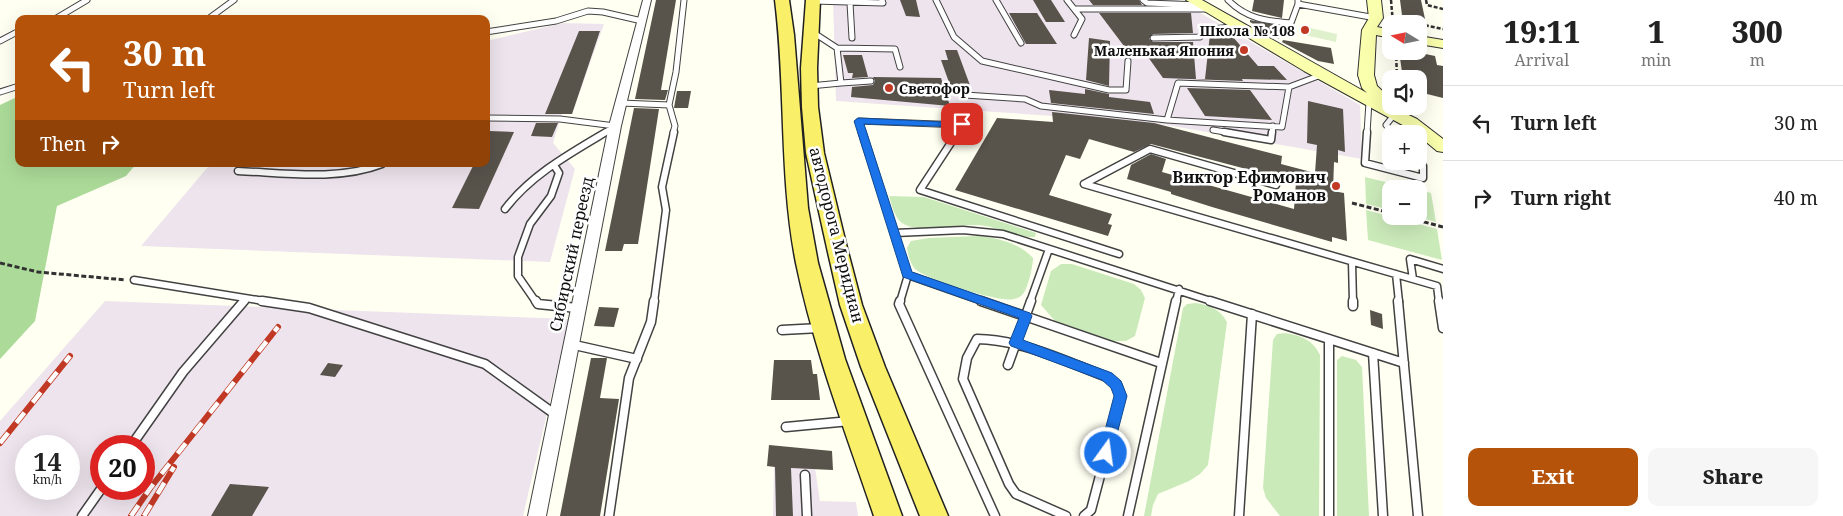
<!DOCTYPE html>
<meta charset="utf-8">
<style>
:root{--surface:#fff;--page:#f6f6f6;--text:#222;--muted:#767676;--line:#e0e0e0;--accent:#b45309}
body{margin:0;font-family:"Noto Serif",serif;background:var(--page);color:var(--text);height:100vh;display:flex;flex-direction:column;font-size:19px;white-space:nowrap}
*{box-sizing:border-box;margin:0}
p{font-size:16px;color:var(--muted)}
.icon{flex:none;width:28px;height:28px;fill:none;stroke:currentColor;stroke-width:2;stroke-linecap:round;stroke-linejoin:round}
.map{position:relative;flex:1;overflow:hidden}
.details{display:flex;flex-direction:column;background:var(--surface);width:400px}
.details>*{flex:none}
.banner{position:absolute;left:15px;top:15px;width:475px;height:152px;border-radius:10px;box-shadow:0 5px 20px #0002;background:#b45309;color:#fff;overflow:hidden}
.needle{width:32px;rotate:280deg}
.tools{position:absolute;left:1382px;top:15px;display:grid;gap:10px}
.tools a{display:grid;place-items:center;width:45px;height:45px;border-radius:10px;background:var(--surface);box-shadow:0 5px 20px #0002;font-size:25px}
.speed{position:absolute;left:15px;top:435px;display:flex;gap:10px;font-size:25px;font-weight:700;text-align:center}
.speed>*{display:grid;place-content:center;width:65px;height:65px;border-radius:50%;background:var(--surface);box-shadow:0 5px 20px #0002;line-height:1}
.speed small{font-size:12px;font-weight:400}
.speed .limit{border:8px solid #d22;background:#fff;color:#111}
.pin{position:absolute;display:grid;place-items:center;width:42px;height:42px;color:#fff;margin:-21px;border-radius:10px;box-shadow:0 2px 8px #0006}
.me{position:absolute;width:55px;margin:-28px;rotate:14deg;stroke-linejoin:round;filter:drop-shadow(0 0 4px #0008)}
.turn{display:flex;align-items:center;gap:18px;height:105px;padding:0 25px;font-size:22px}
.turn .icon{width:65px;height:65px;stroke-width:2.5}
.turn b{display:block;font-size:35px;line-height:42px}
.then{display:flex;align-items:center;height:48px;padding:0 25px;background:#0003;gap:10px;font-size:19px}
.eta{display:flex;justify-content:space-evenly;align-items:center;height:85px;text-align:center}
.eta b{font-size:30px;font-weight:800;line-height:35px}
.button{display:flex;gap:10px;margin-top:auto;padding:10px 25px}
.button a{flex:1;height:58px;border-radius:10px;background:var(--accent);color:#fff;font-size:20px;font-weight:800;line-height:58px;text-align:center}
.button a+a{background:var(--page);color:var(--text)}
ul{padding:0;list-style:none}
li{display:flex;align-items:center;gap:15px;height:75px;padding:0 25px;border-top:1px solid var(--line)}
li div{flex:1}
li b{display:block;font-size:19px}
li em{font-style:normal}
main{display:flex;flex:1;min-height:0}
.map>svg:first-child{display:block}
</style>
<main>
<div class="map">
<svg width="1443" height="516" viewBox="0 0 1443 516">
<rect width="100%" height="100%" fill="#fffff2"/>
<!-- industrial -->
<path fill="#eee4ed" fill-rule="evenodd" d="M833,0H1178L1360,105L1362,159L1155,123L836,101Z
M563,23L604,24L572,114H562L553,143L575,169L550,262L141,246L207,168L213,164H486V41Z
M105,301L569,319L523,516H0V421ZM26,446H69V489H26ZM101,446H144V489H101Z
M774,466L815,468L820,501L856,502L858,516H773Z"/>
<!-- green -->
<path fill="#cbeaba" d="M1365,177L1414,189H1391V210L1366,204Z
M1419,190L1431,193L1436,222L1414,216H1419Z
M889,196L924,197L1036,233L1035,237C1014,238 996,225 975,225C956,224 918,234 902,223C894,217 892,205 889,196Z
M1366,210L1437,229L1442,260L1368,240Z
M978,236C997,238 1020,243 1033,258C1033,266 1028,288 1023,294C1018,300 1008,300 1002,299C985,297 926,279 915,269C910,263 908,255 907,248L911,241L929,238Z
M1061,264H1072L1134,284L1141,290L1145,298L1135,336L1126,341H1113L1055,321L1041,305L1051,271Z
M1195,303C1209,305 1220,309 1227,322L1208,465L1200,474L1189,481L1158,494L1153,505L1151,516H1144L1183,308L1187,304Z
M1285,333C1301,335 1313,340 1320,355L1319,516H1280L1266,498L1263,488L1273,340L1277,334Z
M1342,356L1356,360L1362,367L1369,516H1337V360Z"/>
<!-- forest -->
<path fill="#acdb99" d="M19,96V164H136L126,176L57,206L35,321L0,359V105Z"/>
<!-- pitch -->
<path fill="#def1cc" d="M1301,26L1337,34L1336,42L1300,34Z"/>
<!-- building -->
<path fill="#58534b" d="M656,0H676L661,90H668L665,100L635,99Z
M900,0H916L920,17L906,16Z
M1033,0H1051L1065,22H1046Z
M1089,0H1139L1142,5H1093Z
M1254,0H1284L1282,18L1252,11Z
M1400,0H1421L1425,19L1402,15Z
M1009,13H1037L1057,44H1026Z
M1099,13H1191L1193,33L1153,34L1149,39L1153,42H1193L1196,79H1205L1210,34L1218,33L1222,37H1233L1258,66H1274L1287,80L1242,79L1243,81L1163,78L1148,57L1130,54Z
M1250,20L1281,26L1279,39L1250,22Z
M579,31H600L572,114H545Z
M1089,38L1110,41L1109,86L1086,80Z
M1283,40L1331,48L1334,64L1318,61L1282,42Z
M945,50H957L971,88H951L941,60H948Z
M1399,51H1411L1435,56L1437,65L1443,66V98L1419,92V79H1403Z
M843,55H862L868,77L852,78L853,73H848Z
M873,77L941,78L950,106L851,97L852,87L873,85L875,81Z
M1187,88L1250,90L1272,120L1205,116Z
M1085,89L1109,94V97L1150,102L1154,114L1051,103L1049,90L1085,94Z
M677,91H691L688,108H674Z
M1308,101L1343,109L1345,152L1338,150V163L1334,162L1333,191L1344,193L1347,241L1332,237V242L1212,207L1171,194V192L1127,179L1131,165L1151,154L1166,159L1162,172L1294,209L1296,182L1151,144L1134,152L1089,139L1080,159L1066,155L1049,195L1112,214L1108,224L1112,225L1108,236L955,190L997,118L1053,122L1052,112L1154,123L1282,156L1281,164L1315,173L1317,145L1307,143Z
M634,108L659,109L638,244H624L622,251H605Z
M536,123H558L552,137L531,136Z
M489,131L514,132L479,209L452,208L474,164H486V136Z
M599,307L619,308L614,327L594,326Z
M1370,310L1382,314L1383,329L1371,325Z
M591,358H607L600,398L619,399L600,516H560Z
M774,360H811L813,374H817L820,400H771Z
M328,363L343,365L335,377L320,375Z
M769,445L832,451L833,470L791,468L793,516H776L775,467L767,466Z
M230,484L269,487L252,516H211Z"/>
<g fill="none" stroke-linecap="round" stroke-linejoin="round">
<defs>
<path id="lane-far2" d="M936,0L954,37L982,61L1109,90H1126L1128,61
M996,0L1021,43
M1067,0L1082,19L1074,35
M1143,0L1147,3L1201,5
M1228,0C1247,19 1266,21 1291,23L1298,4
M813,1L883,3L882,0
M1298,1V4L1376,18
M850,3L852,38
M1075,9H1209
M55,19L87,0
M208,19L234,0
M486,32L556,21L588,11L603,12L642,21
M1153,38L1200,37L1206,30L1238,26
M0,41L19,31
M837,48L895,49L900,67
M841,83L871,81
M810,86L841,83L837,48L811,31
M0,92L19,86
M965,95L1025,99L1041,106L1167,120L1178,83L1289,87L1321,75
M621,103L669,105
M486,118L560,119L615,126
M1167,120L1282,127L1289,87
M1213,130L1231,133
M604,133L615,126
M673,133L675,126L669,105L676,72L684,0
M863,133L859,121L962,125L957,133
M1272,133L1273,126
M1367,133L1369,102
M1393,133L1386,125L1394,115"/>
<path id="lane-far1" d="M862,132L908,275L900,302
M958,132L920,190L1119,254
M1224,132L1271,140L1272,132
M1367,132L1365,163L1423,178V166L1419,161
M1392,132L1394,134
M238,171C285,173 338,181 382,164
M1276,185L1150,149L1084,184L1437,286L1439,302
M505,209C531,175 569,154 606,132
M895,233L963,230L1003,234L1214,302
M1352,262L1353,302
M1396,274L1399,302
M908,275L985,302
M1413,279L1410,259L1443,269
M134,280L270,302
M243,302L245,299
M536,302L518,276V257L530,224L551,196L559,173L554,165
M654,302L666,210L662,187L674,132
M1030,302L1049,249
M1176,302L1179,289"/>
<path id="lane" d="M262,301L309,308L485,364L556,415
M536,301L538,304L577,308
M900,301L899,304L995,516
M981,301L1161,363
M1210,301L1404,363
M1353,301V306
M1398,301L1418,516
M1439,301L1443,328
M782,330L820,328
M1329,339V516
M570,344L637,359
M1373,353L1383,516
M1008,365L1031,301
M786,427L850,421
M131,446L183,372L244,301
M805,475L807,516
M82,516L101,489
M609,516L629,378L651,322L654,301
M1066,516L1016,494L1009,484L963,379L967,358L977,339C1023,340 1065,361 1107,377L1117,385L1121,396L1091,510L1084,516
M1128,516L1176,301
M1239,516L1252,314"/>
<path id="street" d="M643,0H651L621,126L546,516H528L609,126Z"/>
<path id="secondary" d="M1186,0H1202L1367,93L1362,88L1358,75L1362,30L1369,18L1367,0H1381L1383,18L1377,27L1391,30V38L1376,35L1374,75L1377,86L1391,99V106H1395L1394,108L1417,119L1443,139V152L1437,151L1419,136V134L1304,71Z
M1419,36L1443,40V48L1419,44Z"/>
<path id="primary" d="M775,0H789L794,35L808,208L818,263L845,359L902,516H874C846,433 814,350 796,263C779,177 786,87 775,0Z
M806,0H820L817,68L818,107L824,153L847,248L862,305L885,367L948,516H920L861,367L840,305L827,248L806,153L802,107L801,68Z"/>
</defs>
<!-- lane-far2 casing -->
<use href="#lane-far2" stroke="#424242" stroke-width="7"/>
<!-- lane-far1 casing -->
<use href="#lane-far1" stroke="#424242" stroke-width="9"/>
<!-- lane casing -->
<use href="#lane" stroke="#424242" stroke-width="11"/>
<!-- street casing -->
<use href="#street" stroke="#424242" stroke-width="2"/>
<!-- secondary casing -->
<use href="#secondary" stroke="#313131" stroke-width="2"/>
<!-- primary casing -->
<use href="#primary" stroke="#202020" stroke-width="3"/>
<!-- path-far1 -->
<path stroke="#313131" stroke-width="2.5" stroke-dasharray="4 2" stroke-linecap="butt" d="M1391,0L1393,24
M1426,0L1427,5L1443,9
M1393,19L1416,24
M1419,24L1443,29
M1396,51L1397,79"/>
<!-- path -->
<path stroke="#313131" stroke-width="3" stroke-dasharray="5 2.5" stroke-linecap="butt" d="M1352,203L1391,213
M1402,216L1443,227
M0,263L38,272L126,280"/>
<!-- lane-far2 -->
<use href="#lane-far2" stroke="#fff" stroke-width="5"/>
<!-- lane-far1 -->
<use href="#lane-far1" stroke="#fff" stroke-width="6"/>
<!-- lane -->
<use href="#lane" stroke="#fff" stroke-width="8"/>
<!-- street -->
<use href="#street" fill="#fff" fill-rule="evenodd"/>
<!-- secondary -->
<use href="#secondary" fill="#faffad" fill-rule="evenodd"/>
<!-- primary -->
<use href="#primary" fill="#f9ef68" fill-rule="evenodd"/>
<defs>
<path id="rail" d="M0,443L70,356
M131,516L151,487L278,327
M144,516L174,467"/>
</defs>
<!-- rail casing -->
<use href="#rail" stroke="#c13925" stroke-width="6"/>
<!-- rail -->
<use href="#rail" stroke="#fff" stroke-width="4.5" stroke-dasharray="13" stroke-linecap="butt"/>
</g>
<!-- route -->
<path fill="#1a73e8" stroke="#114b97" d="M858,118L965,123V126L962,127L864,124L912,272L1030,313L1032,316L1023,340L1112,373L1121,381L1127,396L1111,457L1106,459L1101,457L1099,453L1114,396L1111,388L1102,380L1011,346L1009,343L1019,318L903,277L854,121Z"/>
<!-- markers -->
<g fill="#c13925" stroke="#fff" stroke-width="2">
<circle cx="1305" cy="30" r="5"/>
<circle cx="1244" cy="50" r="5"/>
<circle cx="889" cy="88" r="5"/>
<circle cx="1336" cy="186" r="5"/>
</g>
<g text-anchor="middle" dominant-baseline="central" stroke-width="5" stroke-linejoin="round" paint-order="stroke">
<!-- far-poi labels -->
<g font-size="14" font-weight="bold" fill="#0f0f0f" stroke="#fff" text-anchor="end">
<text x="1295" y="30">Школа № 108</text>
<text x="1234" y="50">Маленькая Япония</text>
<text x="899" y="88" text-anchor="start">Светофор</text>
</g>
<!-- poi labels -->
<g font-size="16" font-weight="bold" fill="#0f0f0f" stroke="#fff" text-anchor="end">
<text x="1326" y="177">Виктор Ефимович<tspan x="1326" dy="18">Романов</tspan></text>
</g>
<!-- street labels -->
<g font-size="16" fill="#0f0f0f" stroke="#fff">
<text transform="translate(837 235) rotate(76)">автодорога Меридиан</text>
<text transform="translate(571 254) rotate(-78)">Сибирский переезд</text>
</g>
</g>
</svg>
<div class="tools">
<a><svg class="needle" viewBox="-14 -14 28 28"><path d="M0-13l5 13h-10z" fill="#e53935"/><path d="M0 13l5-13h-10z" fill="#767676"/></svg></a>
<a><svg class="icon" aria-label="sound" viewBox="0 0 24 24"><path d="M4 9h4l5-4v14l-5-4H4zM17 9q2 3 0 6"/></svg></a>
<a>+</a>
<a>−</a>
</div>
<div class="speed"><div>14<small>km/h</small></div><div class="limit">20</div></div>
<div class="pin" style="left:962px;top:124px;background:#d93025"><svg class="icon" aria-label="arrive" viewBox="0 0 24 24"><path d="M6 21V4h12l-3 4 3 4H6"/></svg></div>
<svg class="me" style="left:1106px;top:453px" viewBox="-20 -20 40 40"><circle r="17" fill="#1a73e8" stroke="#fff" stroke-width="3"/><path d="M0-11L8 9 0 5-8 9z" fill="#fff"/></svg>
<div class="banner">
<div class="turn"><svg class="icon" aria-label="left" viewBox="0 0 24 24"><path d="M17 20v-9H6M10 6l-5 5 5 5"/></svg><div><b>30 m</b>Turn left</div></div>
<div class="then">Then<svg class="icon" aria-label="right" viewBox="0 0 24 24"><path d="M7 20v-9h11M14 6l5 5-5 5"/></svg></div>
</div>
</div>
<section class="details">
<div class="eta">
<div><b>19:11</b><p>Arrival</p></div>
<div><b>1</b><p>min</p></div>
<div><b>300</b><p>m</p></div>
</div>
<ul>
<li><svg class="icon" aria-label="left" viewBox="0 0 24 24"><path d="M17 20v-9H6M10 6l-5 5 5 5"/></svg><div><b>Turn left</b></div><em>30 m</em></li>
<li><svg class="icon" aria-label="right" viewBox="0 0 24 24"><path d="M7 20v-9h11M14 6l5 5-5 5"/></svg><div><b>Turn right</b></div><em>40 m</em></li>
</ul>
<div class="button"><a>Exit</a><a>Share</a></div>
</section>
</main>
